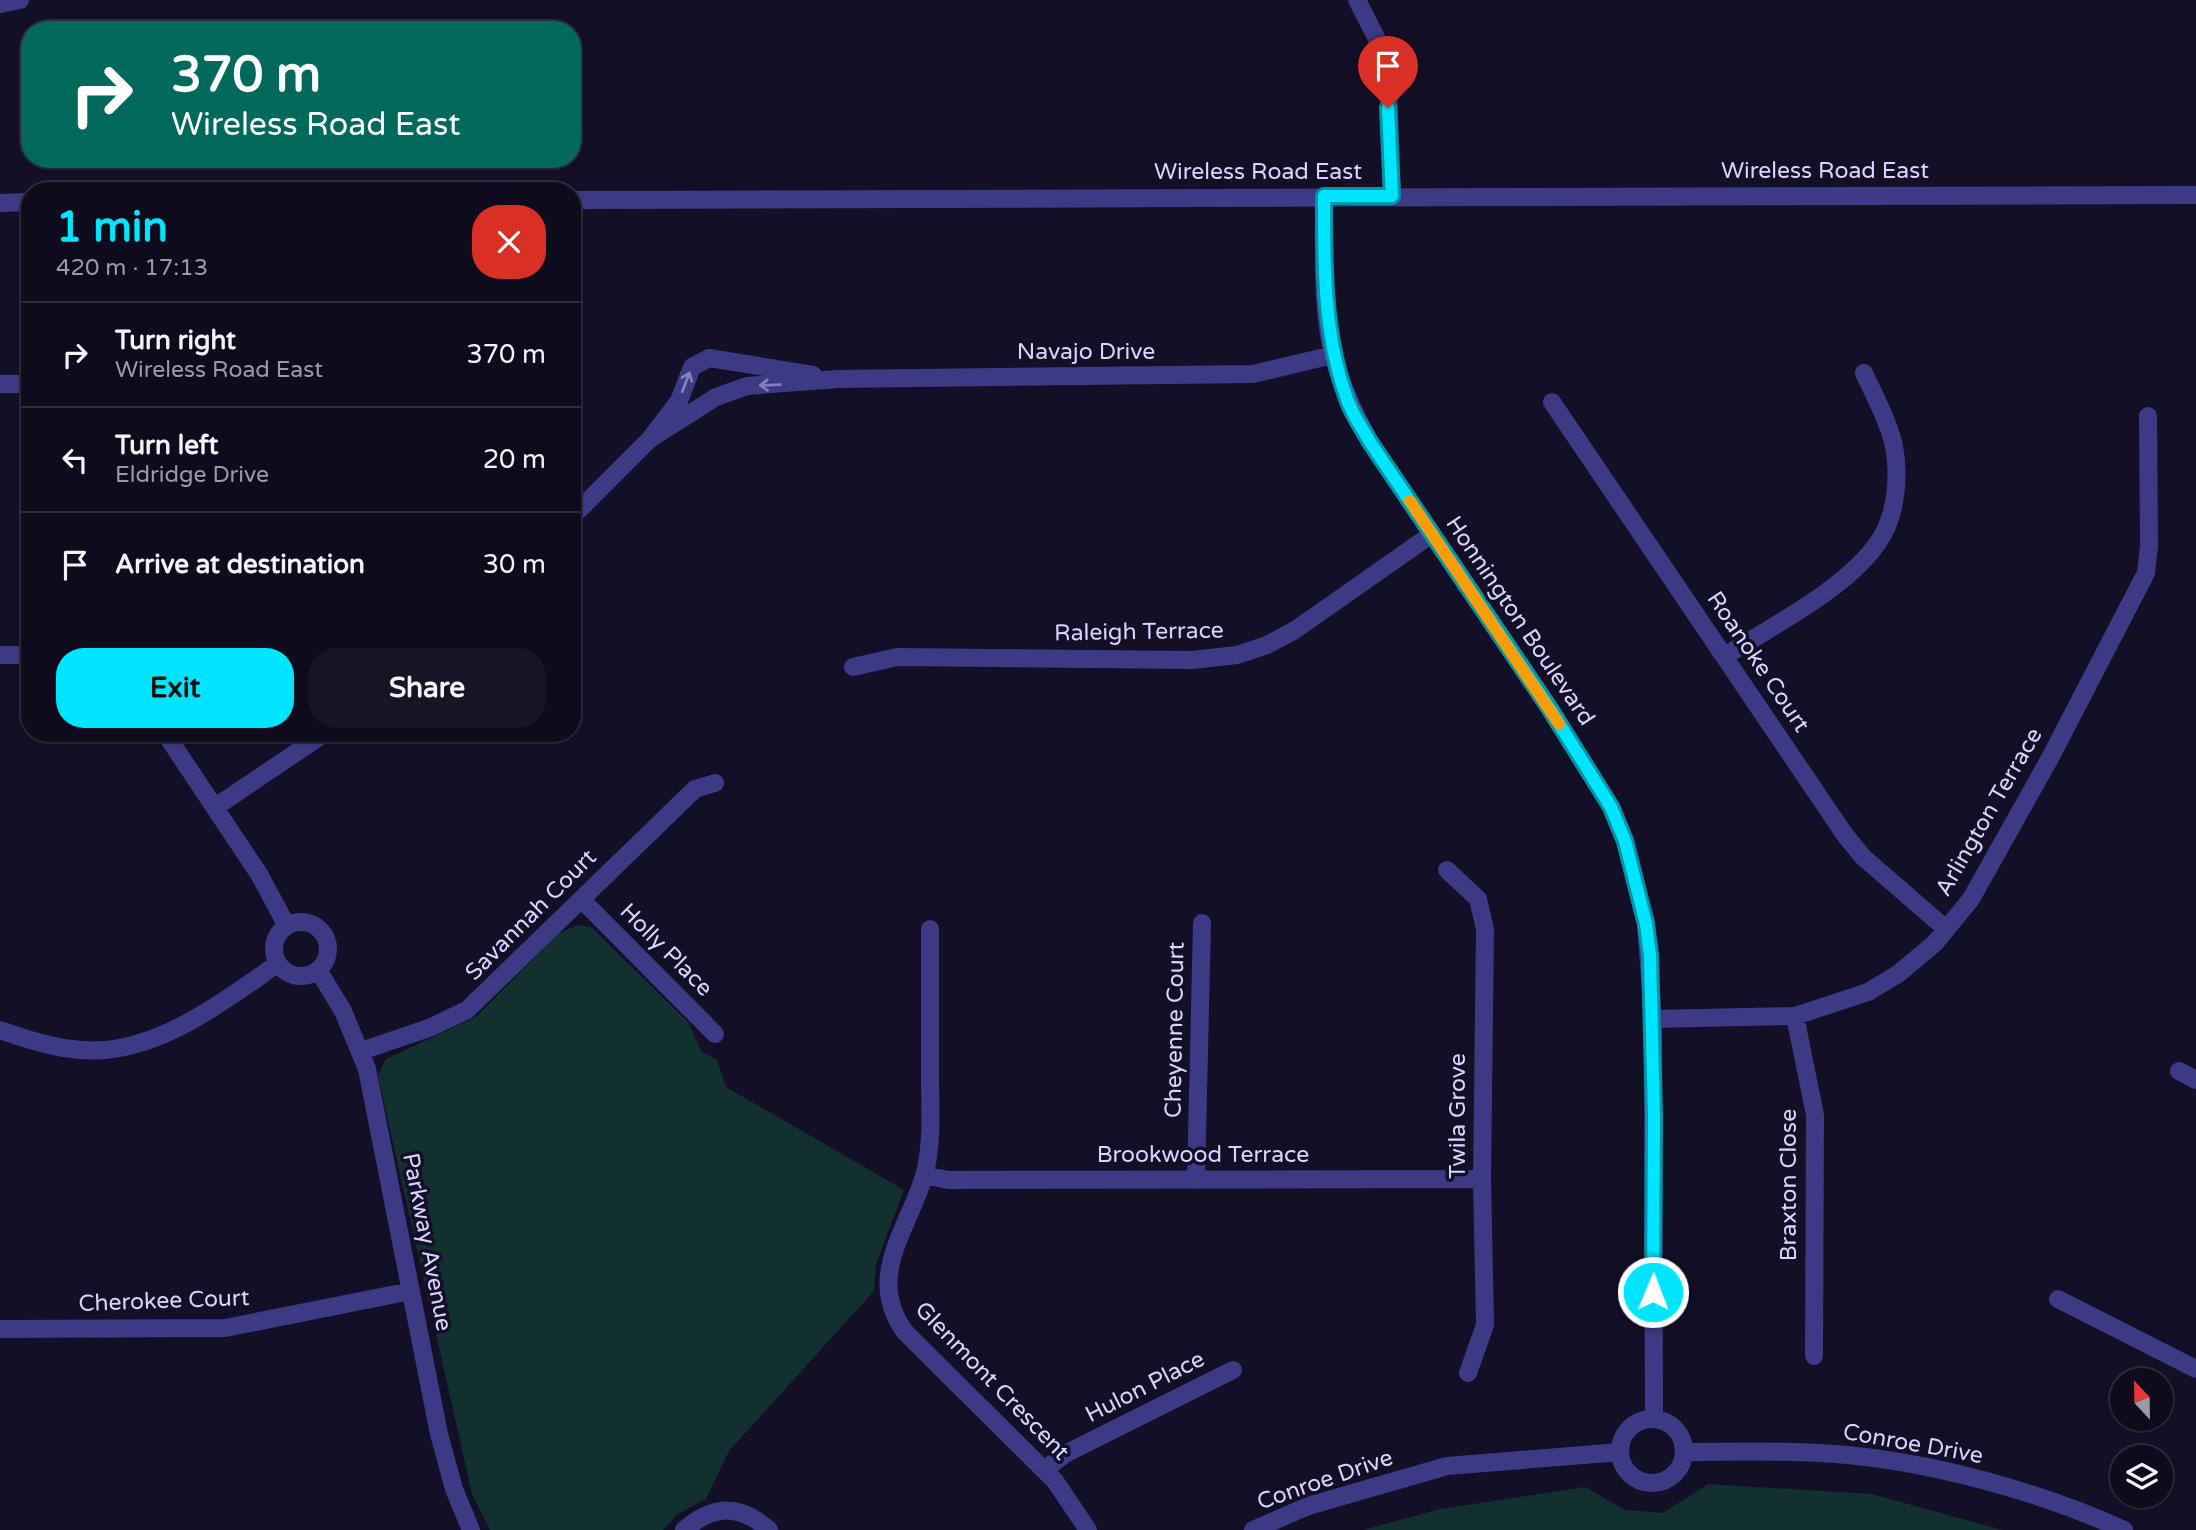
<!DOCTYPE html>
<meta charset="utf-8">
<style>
:root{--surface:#0e0b1c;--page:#171425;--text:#f1f3f6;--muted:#9b9ba3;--line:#2e2b3b;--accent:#00e5ff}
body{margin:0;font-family:"Varela Round",sans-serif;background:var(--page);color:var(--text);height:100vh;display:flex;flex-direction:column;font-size:26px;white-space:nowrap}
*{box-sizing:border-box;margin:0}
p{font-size:23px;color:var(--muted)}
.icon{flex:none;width:38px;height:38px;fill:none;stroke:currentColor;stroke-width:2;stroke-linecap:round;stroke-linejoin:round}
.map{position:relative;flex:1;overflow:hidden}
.sheet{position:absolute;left:21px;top:182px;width:560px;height:560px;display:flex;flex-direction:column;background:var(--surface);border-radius:28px;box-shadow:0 2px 5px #0004,0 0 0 2px var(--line)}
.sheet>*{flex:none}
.hud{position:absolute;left:21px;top:21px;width:560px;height:147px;border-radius:28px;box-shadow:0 2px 5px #0004,0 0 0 2px var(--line);background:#00695c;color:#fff;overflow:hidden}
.needle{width:46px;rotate:338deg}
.buttons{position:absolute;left:2110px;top:1368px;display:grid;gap:14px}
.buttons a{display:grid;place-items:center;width:63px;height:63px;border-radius:50%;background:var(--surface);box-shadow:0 2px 5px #0004,0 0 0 2px var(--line);font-size:35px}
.pin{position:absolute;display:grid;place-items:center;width:60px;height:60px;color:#fff;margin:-72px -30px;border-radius:50% 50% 50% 0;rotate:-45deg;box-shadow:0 0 7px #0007}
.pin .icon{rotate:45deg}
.me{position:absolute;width:77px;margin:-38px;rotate:1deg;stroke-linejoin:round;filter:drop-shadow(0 0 5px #0008)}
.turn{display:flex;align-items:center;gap:24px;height:147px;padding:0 35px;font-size:32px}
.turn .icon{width:91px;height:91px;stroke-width:2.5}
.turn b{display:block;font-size:49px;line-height:60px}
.round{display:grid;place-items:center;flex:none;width:74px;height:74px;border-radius:28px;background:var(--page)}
.overview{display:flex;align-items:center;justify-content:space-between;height:119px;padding:0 35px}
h1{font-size:42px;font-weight:800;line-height:52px;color:var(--accent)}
.cta{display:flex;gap:14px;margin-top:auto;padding:14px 35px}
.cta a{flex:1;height:80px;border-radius:28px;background:var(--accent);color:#111;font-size:28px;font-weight:800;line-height:80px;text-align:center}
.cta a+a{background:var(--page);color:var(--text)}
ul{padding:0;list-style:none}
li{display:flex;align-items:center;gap:21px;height:105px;padding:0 35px;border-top:2px solid var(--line)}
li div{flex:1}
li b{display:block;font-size:26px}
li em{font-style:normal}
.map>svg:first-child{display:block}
</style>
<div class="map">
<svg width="2196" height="1530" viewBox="0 0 2196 1530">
<rect width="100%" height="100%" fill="#130f26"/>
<!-- green -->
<path fill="#12302f" d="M577,925L591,927L689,1023L701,1051L717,1060L726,1087L904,1190L876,1264L874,1291L729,1451L706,1499L678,1514L663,1530H490L472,1494L378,1076L386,1059L476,1017L558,934Z
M1708,1484L1872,1494L2002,1530H1363L1440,1509L1585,1487L1625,1510L1663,1513Z"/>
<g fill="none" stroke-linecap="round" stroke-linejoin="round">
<!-- minor -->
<path stroke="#3d3a85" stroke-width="18" d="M1357,0L1380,45L1388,81L1392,196
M0,4L20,0
M1324,196C1324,245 1321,311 1334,358C1342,388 1355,415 1370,442L1550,709L1611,807L1625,841L1646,924L1653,1019L1654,1419
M572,200L2196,195
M0,203L30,202
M0,384H30
M1552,402L1845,835L1863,857L1946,929
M650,439L716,397L747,386L838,379L1253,374L1333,355
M572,517L650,439L679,401L692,367L709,358L813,375
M0,655H30
M1725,656C1772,626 1848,588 1879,541C1897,515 1900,472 1893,442C1887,418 1874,395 1864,373
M853,667L897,657L1192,660L1237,655L1267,645L1295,630L1432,534
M165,733L259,874L287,926
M217,806L325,733
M1447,870L1478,899L1485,929L1482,1179L1485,1325L1468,1373
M582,900L715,1034
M274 949a27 27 0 1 1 54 0a27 27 0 1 1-54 0Z
M930,929C930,978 930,1026 930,1074C930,1107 933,1145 924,1176C908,1230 865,1277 905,1332L1055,1481L1088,1530
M318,970L343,1011L367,1069L439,1434L454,1489L471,1530
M1795,1016L1815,1115L1814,1356
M1653,1019L1795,1016L1868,992L1898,974L1935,943L1971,899L2050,758L2146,573L2149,546L2148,416
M0,1030C34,1042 69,1053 105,1050C169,1044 227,999 277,964
M361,1051L429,1028L467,1010L695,789L715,783
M2179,1071L2196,1080
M924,1175L948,1180L1482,1179
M1196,1180L1202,923
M2058,1299L2196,1369
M0,1329L225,1328L411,1291
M1620 1451a32 32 0 1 1 64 0a32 32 0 1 1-64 0Z
M1684,1452C1734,1452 1785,1450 1835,1454C1928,1461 2039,1491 2124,1530
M1044,1470L1065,1454L1233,1370
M684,1530C713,1505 739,1503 769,1530
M1253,1530L1308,1506L1447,1466L1620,1452"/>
</g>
<!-- one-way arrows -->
<defs><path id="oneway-shaft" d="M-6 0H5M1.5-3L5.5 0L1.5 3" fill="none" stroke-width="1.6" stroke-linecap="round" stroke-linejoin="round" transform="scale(1.75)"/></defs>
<g stroke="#837fbc">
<use href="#oneway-shaft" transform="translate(686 382) rotate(-69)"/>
<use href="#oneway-shaft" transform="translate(770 385) rotate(178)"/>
</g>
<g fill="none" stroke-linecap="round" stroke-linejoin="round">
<defs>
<path id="route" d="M1388,108L1392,196H1324C1324,264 1323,334 1347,399C1352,414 1362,428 1370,442L1550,709L1611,807L1625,841L1646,924L1650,955L1654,1117L1653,1292"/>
</defs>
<!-- route casing -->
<use href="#route" stroke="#0095a6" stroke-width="18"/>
<!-- route -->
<use href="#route" stroke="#00e5ff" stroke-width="12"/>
<!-- slow -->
<path stroke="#f59e0b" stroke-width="12" d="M1410,501L1559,724"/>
</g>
<g text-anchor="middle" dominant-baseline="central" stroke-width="7" stroke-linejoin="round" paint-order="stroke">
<!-- street labels -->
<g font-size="23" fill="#d9d4ff" stroke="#130f26">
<text x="1825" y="171">Wireless Road East</text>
<text x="1258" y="172">Wireless Road East</text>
<text x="1086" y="352">Navajo Drive</text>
<text transform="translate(1520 621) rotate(56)">Honnington Boulevard</text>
<text transform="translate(1139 632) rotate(-1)">Raleigh Terrace</text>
<text transform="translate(1758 662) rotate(56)">Roanoke Court</text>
<text transform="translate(1989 812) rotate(-60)">Arlington Terrace</text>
<text transform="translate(531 915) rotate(-45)">Savannah Court</text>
<text transform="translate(666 950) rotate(45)">Holly Place</text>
<text transform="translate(1175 1030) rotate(-89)">Cheyenne Court</text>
<text transform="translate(1458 1116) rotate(-90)">Twila Grove</text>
<text x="1203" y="1155">Brookwood Terrace</text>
<text transform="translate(1789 1185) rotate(-90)">Braxton Close</text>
<text transform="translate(427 1242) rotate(79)">Parkway Avenue</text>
<text transform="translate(164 1301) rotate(-2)">Cherokee Court</text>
<text transform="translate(992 1381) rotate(46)">Glenmont Crescent</text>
<text transform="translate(1145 1387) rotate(-27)">Hulon Place</text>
<text transform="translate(1913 1444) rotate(10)">Conroe Drive</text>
<text transform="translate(1325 1480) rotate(-19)">Conroe Drive</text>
</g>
</g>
</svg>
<div class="buttons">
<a><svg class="needle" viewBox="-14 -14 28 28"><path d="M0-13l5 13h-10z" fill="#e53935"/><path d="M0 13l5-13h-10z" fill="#9b9ba3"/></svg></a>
<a><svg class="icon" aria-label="layers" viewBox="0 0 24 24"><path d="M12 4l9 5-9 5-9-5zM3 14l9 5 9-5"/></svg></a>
</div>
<div class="pin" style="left:1388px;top:108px;background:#d93025"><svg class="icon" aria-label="arrive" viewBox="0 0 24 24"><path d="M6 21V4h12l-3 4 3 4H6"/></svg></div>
<svg class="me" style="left:1653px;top:1292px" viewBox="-20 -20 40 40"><circle r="17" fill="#00e5ff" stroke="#fff" stroke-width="3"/><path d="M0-11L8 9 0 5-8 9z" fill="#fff"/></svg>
<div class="hud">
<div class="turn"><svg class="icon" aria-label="right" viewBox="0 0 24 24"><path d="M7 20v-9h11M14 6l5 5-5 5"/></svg><div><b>370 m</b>Wireless Road East</div></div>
</div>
<section class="sheet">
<div class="overview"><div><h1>1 min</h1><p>420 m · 17:13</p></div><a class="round" style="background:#d93025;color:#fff"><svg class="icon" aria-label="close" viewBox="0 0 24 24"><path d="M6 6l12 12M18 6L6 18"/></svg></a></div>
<ul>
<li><svg class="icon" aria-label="right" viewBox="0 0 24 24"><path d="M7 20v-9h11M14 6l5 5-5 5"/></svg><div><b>Turn right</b><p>Wireless Road East</p></div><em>370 m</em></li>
<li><svg class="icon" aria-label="left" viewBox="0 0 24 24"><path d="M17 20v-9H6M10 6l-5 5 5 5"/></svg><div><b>Turn left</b><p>Eldridge Drive</p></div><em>20 m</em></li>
<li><svg class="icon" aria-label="arrive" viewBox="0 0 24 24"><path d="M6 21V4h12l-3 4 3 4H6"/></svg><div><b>Arrive at destination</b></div><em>30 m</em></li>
</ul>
<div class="cta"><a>Exit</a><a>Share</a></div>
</section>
</div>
